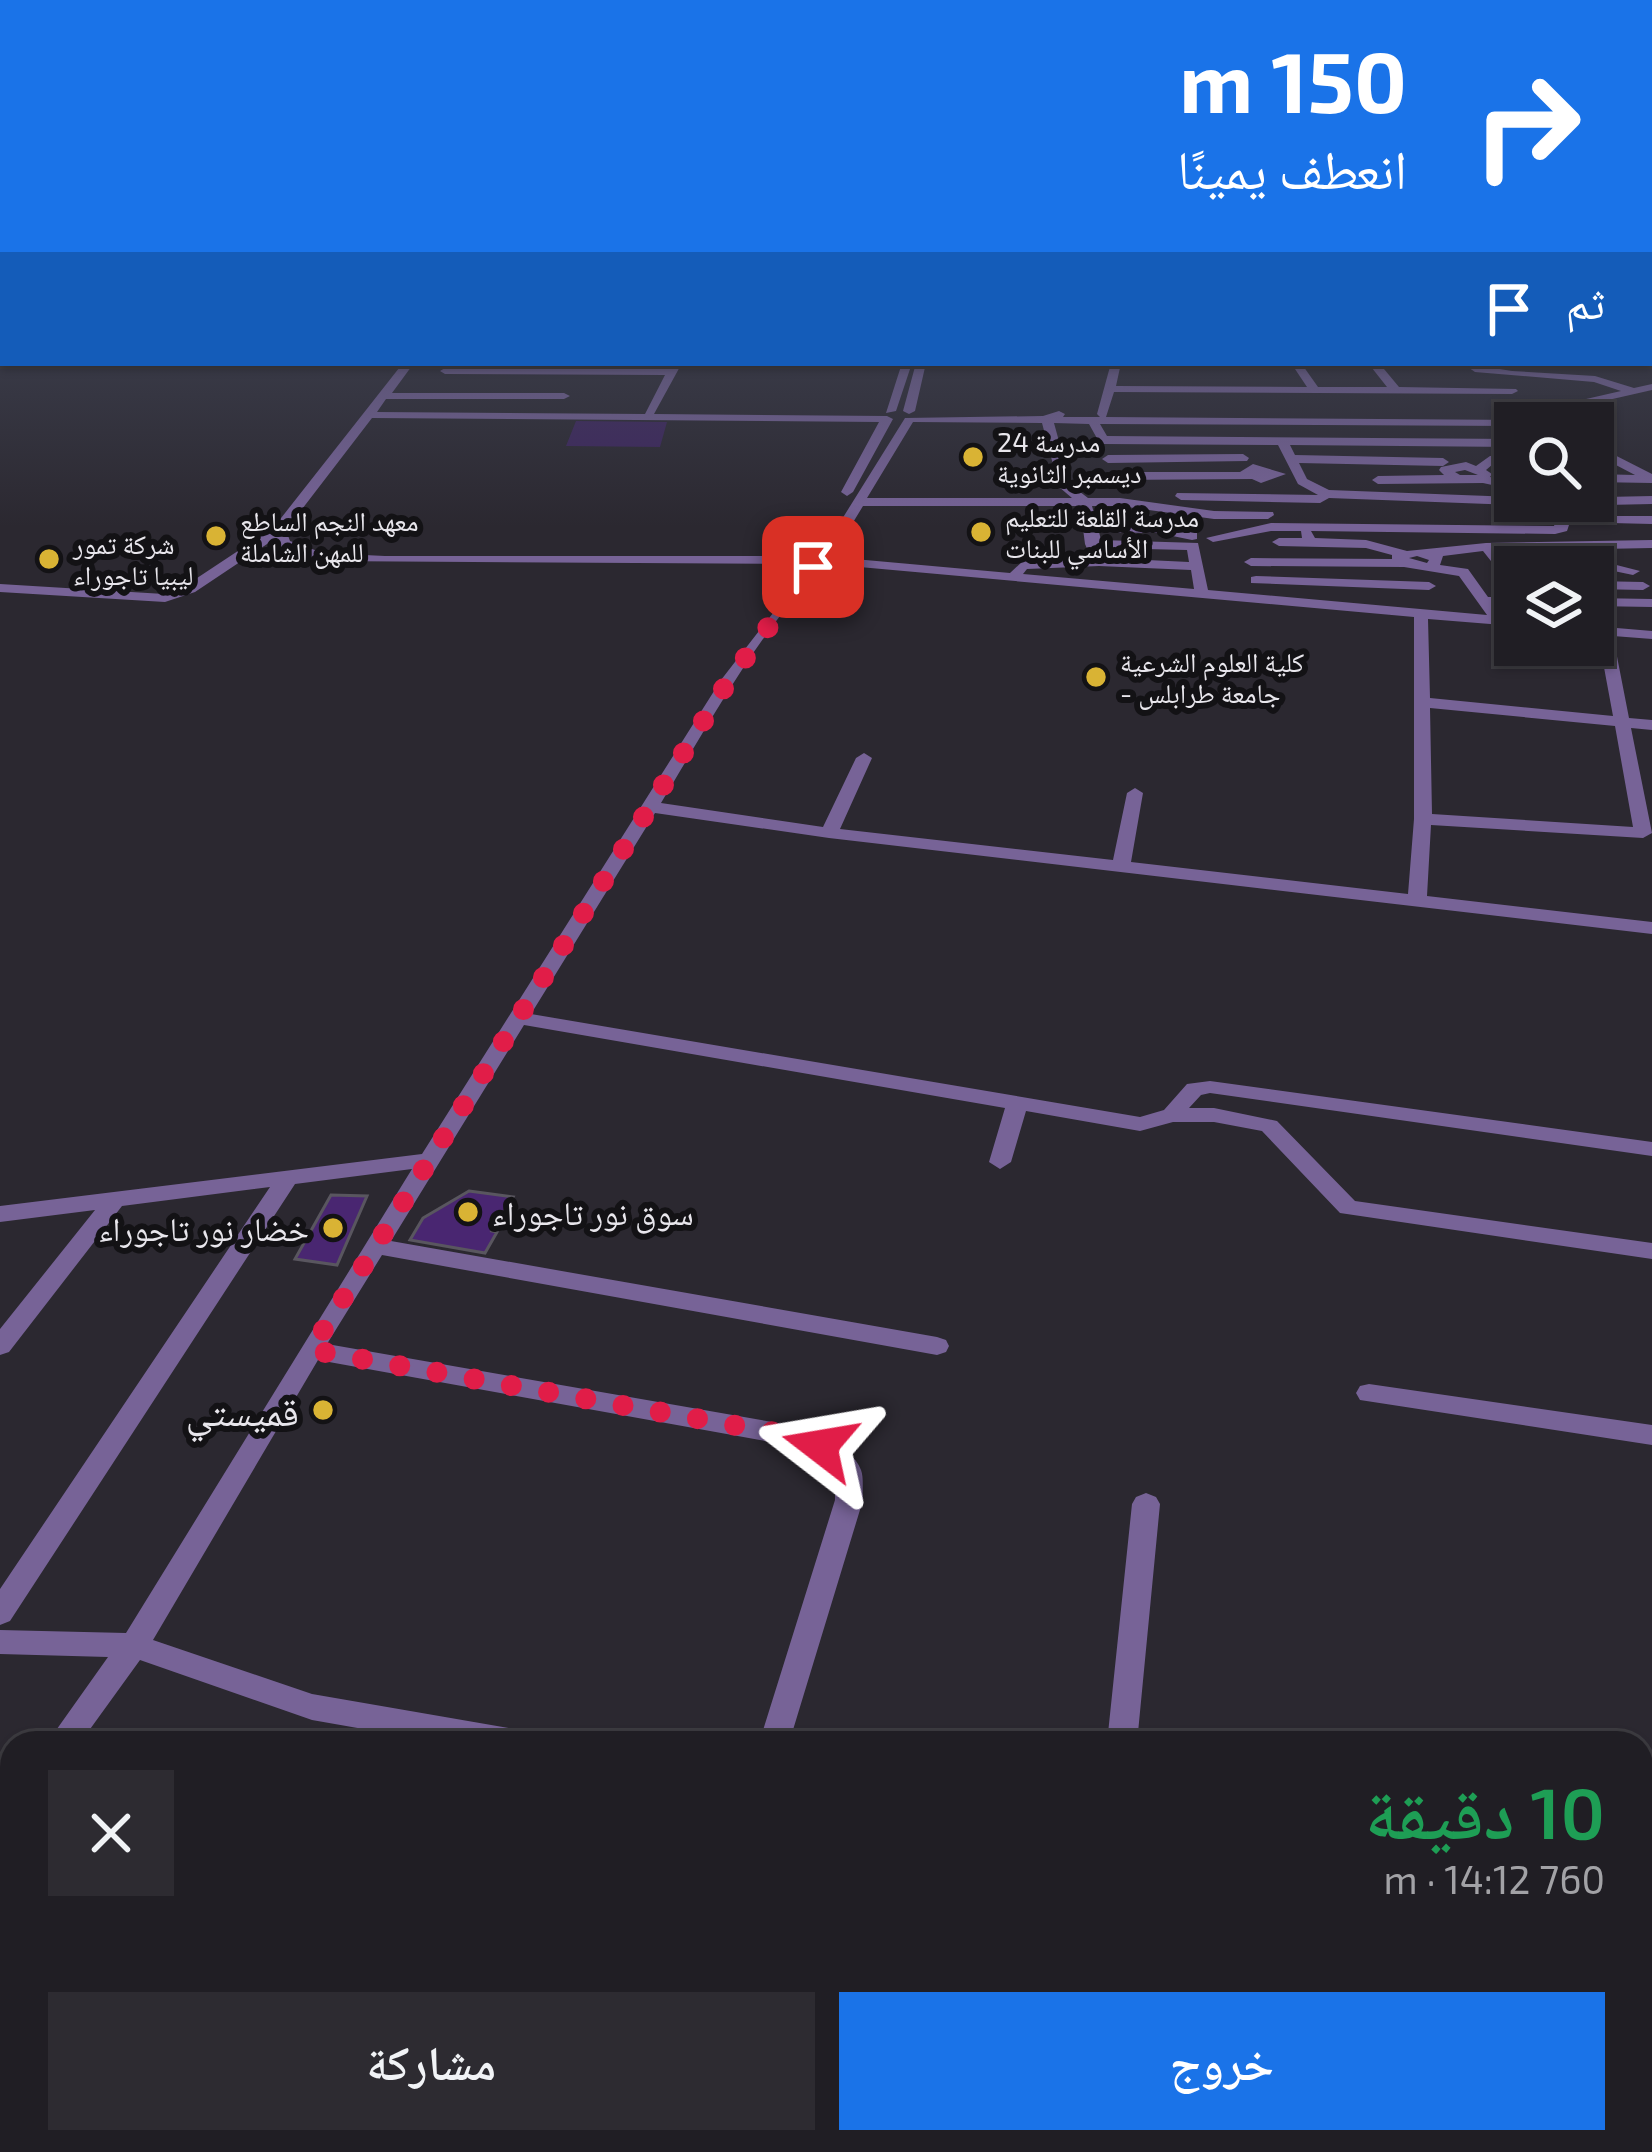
<!DOCTYPE html>
<html lang="ar">
<meta charset="utf-8">
<style>
:root{--surface:#201e24;--page:#2d2b31;--text:#f1f3f6;--muted:#a2a2a6;--line:#3d3c41;--accent:#1a73e8}
body{margin:0;font-family:"Exo 2","Noto Naskh Arabic",sans-serif;background:var(--page);color:var(--text);direction:rtl;height:100vh;display:flex;flex-direction:column;font-size:45px;white-space:nowrap}
*{box-sizing:border-box;margin:0}
p{font-size:39px;color:var(--muted)}
.icon{flex:none;width:66px;height:66px;fill:none;stroke:currentColor;stroke-width:2;stroke-linecap:round;stroke-linejoin:round}
.map{position:relative;flex:1;overflow:hidden;direction:ltr}
.panel{position:absolute;left:0px;top:1731px;width:1653px;height:423px;display:flex;flex-direction:column;background:var(--surface);border-radius:36px 36px 0 0;box-shadow:0 3px 9px #0004,0 0 0 3px var(--line);direction:rtl}
.panel>*{flex:none}
.guide{position:absolute;left:0px;top:0px;width:1653px;height:366px;box-shadow:0 3px 9px #0004,0 0 0 3px var(--line);direction:rtl;background:#1a73e8;color:#fff;overflow:hidden}
.controls{position:absolute;left:1494px;top:402px;display:grid;gap:24px}
.controls a{display:grid;place-items:center;width:120px;height:120px;border-radius:0px;background:var(--surface);box-shadow:0 3px 9px #0004,0 0 0 3px var(--line);font-size:60px}
.pin{position:absolute;display:grid;place-items:center;width:102px;height:102px;color:#fff;margin:-51px;border-radius:24px;box-shadow:0 6px 18px #0006}
.me{position:absolute;width:132px;margin:-66px;rotate:284deg;stroke-linejoin:round;filter:drop-shadow(0 0 9px #0008)}
.turn{display:flex;align-items:center;gap:42px;height:252px;padding:0 48px;font-size:54px}
.turn .icon{width:156px;height:156px;stroke-width:2.5}
.turn b{display:block;font-size:84px;line-height:102px}
.then{display:flex;align-items:center;height:114px;padding:0 48px;background:#0003;gap:24px;font-size:45px}
.round{display:grid;place-items:center;flex:none;width:126px;height:126px;border-radius:0px;background:var(--page)}
.headline{display:flex;align-items:center;justify-content:space-between;height:204px;padding:0 48px}
h1{font-size:72px;font-weight:600;line-height:90px;color:#1e9e55}
.action{display:flex;gap:24px;margin-top:auto;padding:24px 48px}
.action a{flex:1;height:138px;border-radius:0px;background:var(--accent);color:#fff;font-size:48px;font-weight:600;line-height:138px;text-align:center}
.action a+a{background:var(--page);color:var(--text)}
.map>svg:first-child{display:block}
</style>
<div class="map">
<svg width="1652" height="2152" viewBox="0 0 1652 2152">
<rect width="100%" height="100%" fill="#2b2830"/>
<!-- green -->
<path fill="#3d255d" d="M576,421L667,422L660,447L566,446Z"/>
<!-- building -->
<path fill="#492671" stroke="#59565f" stroke-width="3" d="M469,1191L513,1197L492,1231L497,1232L485,1253L410,1240L423,1218Z
M331,1195L367,1196L337,1265L295,1259Z"/>
<g fill="none" stroke-linecap="round" stroke-linejoin="round">
<!-- minor -->
<path fill="#776397" fill-rule="evenodd" d="M1650,226H1652V232L1650,231Z
M0,319H3V325H0Z
M1650,336H1652V343H1650Z
M3,348V355L0,356V349Z
M1650,358H1652V364L1646,363H1650Z
M403,363H414L392,393H564L570,396L564,399H386L377,412L645,414L665,375L445,374L440,371L445,368L668,369L672,363H682L654,414L887,416L893,419L853,492L847,496L841,492L879,422L372,418L286,530L290,541L323,553L385,556H819L905,418L1043,416L1059,411L1065,414L1063,417H1100L1097,414L1111,363H1121L1116,386L1307,387L1291,363H1301L1318,387H1387L1368,363H1379L1399,387L1516,389L1518,391L1512,394L1114,392L1106,417L1539,420L1545,423H1515V426L1100,424L1107,436L1515,439V447L1290,445L1295,455L1443,458L1449,462L1443,466L1299,463L1307,479L1329,490L1515,497V501H1521L1515,505L1329,498L1320,503L1181,500L1175,496L1177,493L1318,495L1298,484L1278,445L1103,444L1099,442L1089,424L1054,423L1071,485L1088,498H1120L1214,511L1273,512L1274,515L1268,519H1214L1120,506H1092L1097,524L1158,525L1197,533V539L1192,540L1158,533L1099,532L1101,540L1198,543L1208,590L1487,615L1459,576L1404,567L1251,566L1244,562L1251,558L1392,559V555L1366,548L1279,546L1272,542L1279,538H1302L1301,531H1271L1213,542L1206,538L1271,523L1554,526L1557,517L1552,513L1555,510L1524,501L1569,506L1605,497L1652,496V504L1606,505L1589,510L1598,516H1652V524L1570,522L1567,531L1555,534L1311,531L1315,538L1366,540L1407,551L1486,543L1652,540V548L1496,551L1502,558L1585,557L1640,571L1633,575L1585,565L1509,566L1515,573V586L1510,585L1483,551L1443,556L1440,565L1468,569L1488,597H1515V605H1494L1503,617L1515,618V626L1428,619L1430,698L1613,716L1598,635L1593,634V626L1652,631V639L1613,636L1629,718L1652,720V730L1631,728L1652,833L1643,838L1431,825L1427,896L1652,922V934L829,838L655,813L531,1014L1140,1117L1164,1110L1187,1084L1210,1081L1652,1142V1156L1210,1093L1201,1095L1189,1108H1214L1277,1121L1355,1201L1652,1243V1259L1340,1213L1262,1131L1214,1122H1173L1140,1131L1026,1111L1011,1162L1000,1169L989,1162L1005,1108L524,1025L391,1241L937,1337L946,1340L949,1346L946,1352L937,1355L382,1255L327,1344L784,1424C808,1432 851,1443 861,1470C864,1478 862,1491 863,1500L789,1743H759L835,1500V1475L811,1453L782,1444L318,1360L153,1640L312,1694L520,1730L531,1733L535,1743H443L312,1720L140,1660L80,1743H47L108,1657L0,1654V1630L126,1633L412,1169L295,1184L10,1621L0,1625V1589L270,1187L122,1206L9,1352L0,1355V1329L95,1210L0,1222V1206L422,1154L721,680L811,564L321,561L279,546L276,538L195,592L165,602L0,592V584L164,594L185,586L274,527ZM913,422L1042,423L1059,487L1072,498H867ZM863,506H1080L1085,544L1091,558L1023,561L1010,573L832,557ZM1102,548L1187,550L1189,562L1105,558ZM1417,556L1429,560L1427,563L1409,558ZM826,564L1414,617V819L1408,894L1131,862L1143,793L1135,788L1127,793L1113,860L840,829L872,758L864,753L856,758L823,827L661,803C707,727 762,625 826,564ZM1099,566L1191,570L1194,589L1023,574L1027,569ZM1430,708L1615,726L1633,827L1432,814Z
M902,363H912L896,411L886,413Z
M916,363H926L915,411L909,414L903,411Z
M1462,363L1512,371L1595,376L1634,388L1652,384V390L1529,418L1523,415L1525,413L1621,391L1594,382L1475,372Z
M1593,444L1652,474V483L1593,482V474L1635,475L1593,453Z
M1243,454L1249,458L1247,461L1108,463L1102,459L1108,455Z
M1490,456H1515V464H1493L1486,470L1492,474L1490,477L1515,482V490L1483,483L1378,484L1372,480L1378,476L1444,475L1439,470L1441,467L1466,462L1476,466ZM1465,470L1478,475H1460L1455,472Z
M1253,464L1286,474L1261,483L1252,479L1113,480L1107,476L1113,472H1240Z
M1256,576L1429,582L1436,586L1429,590L1251,583V577Z
M1593,581L1643,582L1650,586L1643,590L1593,589Z
M1593,598L1652,599V607L1593,606Z
M1369,1384L1652,1425V1445L1360,1400L1356,1393L1360,1386Z
M1146,1493L1156,1497L1160,1504L1137,1743H1107L1132,1504L1136,1497Z
M12,1801V1841L0,1847V1806Z
M1641,1932L1652,1934V1966L1641,1964Z
M651,2142H687L684,2152H648Z
M1017,2142H1053L1052,2152H1016Z
M1512,2142H1548L1549,2152H1513Z"/>
<!-- major -->
<path fill="#c1a0f6" fill-rule="evenodd" d="M1650,282H1652V290H1650Z"/>
<!-- highway -->
<path fill="#d7c4f8" fill-rule="evenodd" d="M0,266H3V274H0Z
M1650,322H1652V330H1650Z"/>
</g>
<!-- sky -->
<linearGradient id="sky" x2="0" y2="1"><stop stop-color="#18161a"/><stop offset="0.43" stop-color="#444859"/><stop offset="1" stop-color="#444859" stop-opacity="0"/></linearGradient>
<rect width="1652" height="527" fill="url(#sky)"/>
<g fill="none" stroke-linecap="round" stroke-linejoin="round">
<!-- route -->
<path stroke="#e11d48" stroke-width="21" stroke-dasharray="0 37.8" d="M813,567L729,680L311,1350L784,1434L820,1446"/>
</g>
<!-- markers -->
<g fill="#d9b334" stroke="#131215" stroke-width="4.5">
<circle cx="973" cy="457" r="12"/>
<circle cx="981" cy="532" r="12"/>
<circle cx="216" cy="536" r="12"/>
<circle cx="49" cy="559" r="12"/>
<circle cx="1096" cy="677" r="12"/>
<circle cx="468" cy="1212" r="12"/>
<circle cx="333" cy="1228" r="12"/>
<circle cx="323" cy="1410" r="12"/>
</g>
<g text-anchor="middle" dominant-baseline="central" stroke-width="12" stroke-linejoin="round" paint-order="stroke">
<!-- far-poi labels -->
<g font-size="27" fill="#e8e6ec" stroke="#131215" text-anchor="start">
<text x="997" y="441">مدرسة 24<tspan x="997" dy="31">ديسمبر الثانوية</tspan></text>
<text x="1005" y="516">مدرسة القلعة للتعليم<tspan x="1005" dy="31">الأساسي للبنات</tspan></text>
<text x="240" y="520">معهد النجم الساطع<tspan x="240" dy="31">للمهن الشاملة</tspan></text>
<text x="73" y="543">شركة تمور<tspan x="73" dy="31">ليبيا تاجوراء</tspan></text>
<text x="1120" y="661">كلية العلوم الشرعية<tspan x="1120" dy="31">- جامعة طرابلس</tspan></text>
</g>
<!-- poi labels -->
<g font-size="33" fill="#e8e6ec" stroke="#131215" text-anchor="start">
<text x="492" y="1212">سوق نور تاجوراء</text>
<text x="309" y="1228" text-anchor="end">خضار نور تاجوراء</text>
</g>
<!-- near-poi labels -->
<g font-size="39" fill="#e8e6ec" stroke="#131215" text-anchor="end">
<text x="299" y="1410">قميستي</text>
</g>
</g>
</svg>
<div class="controls">
<a><svg class="icon" aria-label="search" viewBox="0 0 24 24"><circle cx="10" cy="10" r="6"/><path d="M15 15l6 6"/></svg></a>
<a><svg class="icon" aria-label="layers" viewBox="0 0 24 24"><path d="M12 4l9 5-9 5-9-5zM3 14l9 5 9-5"/></svg></a>
</div>
<div class="pin" style="left:813px;top:567px;background:#d93025"><svg class="icon" aria-label="arrive" viewBox="0 0 24 24"><path d="M6 21V4h12l-3 4 3 4H6"/></svg></div>
<svg class="me" style="left:820px;top:1446px" viewBox="-20 -20 40 40"><path d="M0-17L14 15 0 8-14 15z" fill="#e11d48" stroke="#fff" stroke-width="4"/></svg>
<div class="guide">
<div class="turn"><svg class="icon" aria-label="right" viewBox="0 0 24 24"><path d="M7 20v-9h11M14 6l5 5-5 5"/></svg><div><b>150 m</b>انعطف يمينًا</div></div>
<div class="then">ثم<svg class="icon" aria-label="arrive" viewBox="0 0 24 24"><path d="M6 21V4h12l-3 4 3 4H6"/></svg></div>
</div>
<section class="panel">
<div class="headline"><div><h1>10 دقيقة</h1><p>760 m · 14:12</p></div><a class="round"><svg class="icon" aria-label="close" viewBox="0 0 24 24"><path d="M6 6l12 12M18 6L6 18"/></svg></a></div>
<div class="action"><a>خروج</a><a>مشاركة</a></div>
</section>
</div>
